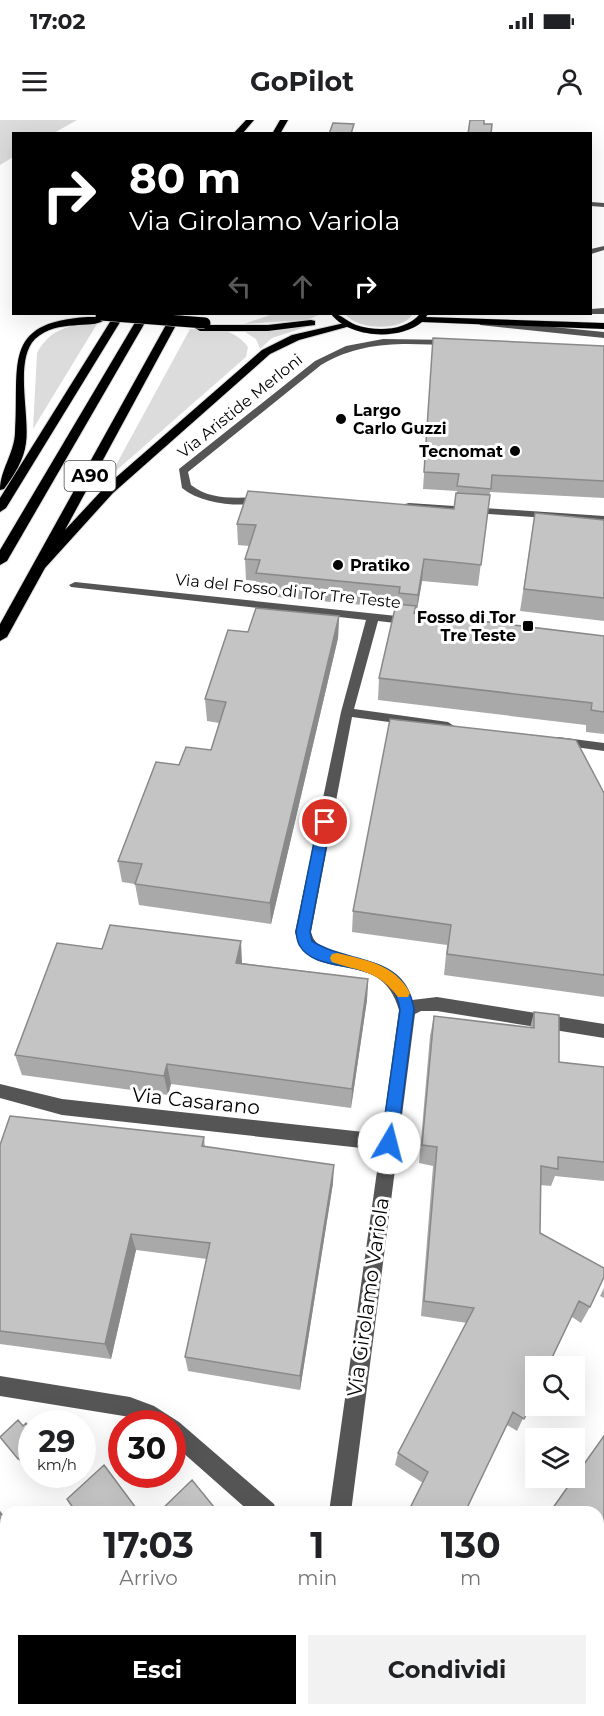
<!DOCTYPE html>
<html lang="it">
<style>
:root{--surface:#fff;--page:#f2f2f2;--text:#202124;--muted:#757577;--accent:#000}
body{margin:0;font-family:Montserrat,sans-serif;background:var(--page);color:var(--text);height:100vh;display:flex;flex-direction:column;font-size:22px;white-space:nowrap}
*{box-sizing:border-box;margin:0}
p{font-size:20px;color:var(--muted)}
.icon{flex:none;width:33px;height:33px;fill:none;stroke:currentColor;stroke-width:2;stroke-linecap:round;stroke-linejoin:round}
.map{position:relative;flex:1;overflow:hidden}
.details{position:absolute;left:0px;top:1386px;width:604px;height:210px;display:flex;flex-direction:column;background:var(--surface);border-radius:18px 18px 0 0;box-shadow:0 6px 24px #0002}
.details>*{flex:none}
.hud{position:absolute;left:12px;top:12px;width:580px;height:183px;border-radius:0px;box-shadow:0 6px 24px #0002;background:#000;color:#fff;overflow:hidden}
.fabs{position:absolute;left:525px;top:1236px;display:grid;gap:12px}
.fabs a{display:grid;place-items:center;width:60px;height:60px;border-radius:0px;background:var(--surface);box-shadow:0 6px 24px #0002;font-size:30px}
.speed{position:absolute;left:18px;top:1290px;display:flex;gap:12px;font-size:30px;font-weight:700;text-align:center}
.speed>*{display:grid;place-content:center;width:78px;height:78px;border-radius:50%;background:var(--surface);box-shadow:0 6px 24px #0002;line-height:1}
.speed small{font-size:15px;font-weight:400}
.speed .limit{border:9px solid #d22;background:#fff;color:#111}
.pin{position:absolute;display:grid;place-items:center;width:51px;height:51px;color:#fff;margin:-26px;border:3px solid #fff;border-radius:50%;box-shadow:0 2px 6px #0007}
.me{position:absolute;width:66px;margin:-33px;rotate:8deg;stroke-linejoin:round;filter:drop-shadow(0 0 4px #0008)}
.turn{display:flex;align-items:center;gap:21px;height:126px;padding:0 18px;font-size:27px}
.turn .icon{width:78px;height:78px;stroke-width:2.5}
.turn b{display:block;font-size:42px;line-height:51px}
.lanes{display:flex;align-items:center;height:57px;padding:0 18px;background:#0003;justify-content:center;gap:30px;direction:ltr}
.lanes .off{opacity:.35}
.eta{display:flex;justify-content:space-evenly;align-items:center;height:102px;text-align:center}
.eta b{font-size:36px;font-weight:700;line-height:42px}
.action{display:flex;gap:12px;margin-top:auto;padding:12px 18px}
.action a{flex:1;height:69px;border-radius:0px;background:var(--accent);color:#fff;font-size:24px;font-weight:700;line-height:69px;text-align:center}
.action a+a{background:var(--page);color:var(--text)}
.status{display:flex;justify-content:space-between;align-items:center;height:42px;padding:0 30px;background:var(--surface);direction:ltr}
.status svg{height:16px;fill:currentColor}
header{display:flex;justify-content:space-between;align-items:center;height:78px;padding:0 18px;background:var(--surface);font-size:27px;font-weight:700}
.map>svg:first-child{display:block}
</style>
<div class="status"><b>17:02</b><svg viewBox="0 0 49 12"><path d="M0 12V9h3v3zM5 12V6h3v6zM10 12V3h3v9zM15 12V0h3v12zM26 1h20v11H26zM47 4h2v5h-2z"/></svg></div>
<header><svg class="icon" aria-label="menu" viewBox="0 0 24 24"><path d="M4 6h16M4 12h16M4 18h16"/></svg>GoPilot<svg class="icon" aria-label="person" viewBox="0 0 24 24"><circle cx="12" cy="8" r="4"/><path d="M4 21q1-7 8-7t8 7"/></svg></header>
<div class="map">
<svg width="604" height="1596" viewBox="0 0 604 1596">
<rect width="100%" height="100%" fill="#fff"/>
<!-- green -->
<path fill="#dcdcdc" d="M0,0H77L54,13L14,14L13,37L0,45Z
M273,194H319V195L307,200L244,204Z
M345,194H413C401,212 358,210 345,194Z
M88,203L97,204L33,309L37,233C48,212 65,206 88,203Z
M306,207L272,218L260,229L256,219L242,210Z
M190,209C214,210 232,206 248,227L246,237L110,356Z"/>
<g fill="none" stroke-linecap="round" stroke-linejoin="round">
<defs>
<path id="major" d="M331,194C341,193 346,201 356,205C377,212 405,211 420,194H428L426,197L604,203V209L422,202C399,221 350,218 331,194Z"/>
<path id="highway" d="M246,0H254L242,14H233Z
M280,0H288L280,14H272Z
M115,194H125L6,388L0,392V378Z
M140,194H150L7,441L0,445V430Z
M172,194H182L65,410L105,367L262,230L292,215L349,202L354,205L299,220L270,234L113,373L45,448L7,517L0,521V504Z
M88,197H99L104,200C92,210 58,198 35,219C14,240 30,295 26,323C24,340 14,355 4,369L0,370C0,350 14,334 15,313C20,246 0,202 88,197Z
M311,200L315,201V205L268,211H200L195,208L200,205H268Z"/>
</defs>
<!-- major casing -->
<use href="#major" stroke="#dbdbdb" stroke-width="1"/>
<!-- highway casing -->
<use href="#highway" stroke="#dbdbdb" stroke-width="2"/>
<!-- minor -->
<path fill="#555" fill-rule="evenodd" d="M591,82L604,83V87L591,86Z
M604,126V130L591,134V129Z
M604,188V194H588H591V189Z
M483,200L604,212V218L480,205L479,203Z
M383,219L453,220L457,223L453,226C406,223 363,220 321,245L188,352L191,365C212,382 241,377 266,377L270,378V382C243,387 204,386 182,368L179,349L315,241L346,226Z
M409,383L604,396V402L405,388V384Z
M75,462L416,498V504L412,505L378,501L354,589L448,602L454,606L448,610L352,597L311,812C320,850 396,822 412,880L437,877L604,904V918L437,891H421L415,894L351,1392H329L380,1030L62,995L0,978V964L62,979L382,1014L399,890C381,823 309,869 295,812L341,592L366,500L71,467L69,465Z
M558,617L604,623V631L553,624L551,621Z
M0,1256L130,1277L154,1286L179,1302L274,1384L277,1392H250L172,1323V1304H145L130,1297L0,1276Z
M453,1590H479L482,1596H456Z"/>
<!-- major -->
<use href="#major" fill="#000" fill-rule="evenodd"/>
<!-- highway -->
<use href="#highway" fill="#000" fill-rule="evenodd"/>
<defs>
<path id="highway-bridge" d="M101,195L205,203"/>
</defs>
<!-- highway-bridge casing -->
<use href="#highway-bridge" stroke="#dbdbdb" stroke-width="12" stroke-linecap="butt"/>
<!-- highway-bridge -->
<use href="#highway-bridge" stroke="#000" stroke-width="11"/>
</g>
<!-- wall -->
<path fill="#a9a9a9" d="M604,226V378L490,372L478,466L422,461L416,493L604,516V614L586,612V605L378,580L379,558L395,488L256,475V461L246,460L245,439L249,426L238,425L237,404L454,389L457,371L423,369L432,234Z
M535,393L604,400V501L520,491Z
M339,496L338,518L271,804L139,785L135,764L122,762L118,741L179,645L211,630L219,603L207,601L205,579L248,512Z
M604,673V877L444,855L447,825L352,812L353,791Z
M102,829L242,842V843L368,859L367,880L351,988L171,964L168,975L22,955L15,935Z
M534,892L559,942L604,947V1061L555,1056L551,1066L540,1065V1113L590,1187L581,1203L572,1197L517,1311L507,1305L465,1392H408L423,1363L395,1345L398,1333L467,1203L421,1196L433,1046L419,1043L430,916L434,896L530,908Z
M204,1017L205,1027L333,1063L300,1270L188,1251L185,1237L207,1139L136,1130L111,1239L0,1224V1025Z
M604,1168V1178L600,1176Z
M604,1315V1585L598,1580V1392H549Z"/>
<!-- shaded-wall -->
<path fill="#898989" d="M424,439L422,461L416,496L418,475Z
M339,496L338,518L271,804L270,783Z
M241,821L242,842L237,863L236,843Z
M368,859L367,880L351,988L352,969Z
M167,944L171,964L168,975L164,956Z
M334,1045L333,1063L300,1270V1256Z
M131,1114L136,1130L111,1239L105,1224Z
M32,1326V1332L21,1342L18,1339Z"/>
<!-- building -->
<path fill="#c4c4c4" stroke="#898989" stroke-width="1.5" d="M470,0H484V4H492L491,14H468Z
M333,3L354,4L351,14H329Z
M433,218L604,226V361L492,355L491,369L457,366L459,354L424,352Z
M248,371L454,389L456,373L490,375L481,445L424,439L418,475L399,473L400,467L256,453L260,440L245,439L256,405L237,404Z
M535,393L604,400V478L524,469Z
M396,484L416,486L414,493L604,516V592L591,590L592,583L379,558Z
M256,488L339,496L270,783L135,764L142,744L118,741L156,642L179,645L186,627L211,630L226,582L205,579L228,510L248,512Z
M390,599L576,620L604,673V855L447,834L451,805L353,791Z
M110,805L241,821L236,843L368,859L352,969L167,944L164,956L15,935L57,823L102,829Z
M534,892L559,895V942L604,947V1042L558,1037V1049L541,1046L540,1113L604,1148V1157L590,1187L579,1181L548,1246H536V1274L524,1299L513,1292L465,1392H412L409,1390L428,1352L398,1333L474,1188L424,1181L437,1027L422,1025L434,896L534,908Z
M10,996L204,1017L202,1026L334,1045L300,1256L185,1237L210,1123L131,1114L105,1224L0,1211V1025Z
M18,1300L23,1306L26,1303L32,1310V1326L18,1339L0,1317Z
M604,1316V1570L598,1565V1392H550Z
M104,1345L139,1392H76L67,1379Z
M192,1360L218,1392H159Z
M0,1392L6,1400V1590H155L160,1596H0Z
M298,1590H412L418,1596H293Z"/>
<!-- route -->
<path fill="#1a73e8" stroke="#114b97" stroke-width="1.5" d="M325,698L331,702L310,812L312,821C349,845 406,833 414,890L397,1023L394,1028L389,1030L383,1028L381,1023L400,890C392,832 318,858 300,826C297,822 297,817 296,812L318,702Z"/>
<!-- slow -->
<path fill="#f59e0b" d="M337,833C365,840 395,844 410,873L408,877H398C378,850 361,852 332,842L330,838L332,834Z"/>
<!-- markers -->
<g fill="#000" stroke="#fff" stroke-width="2">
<circle cx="341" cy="299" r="6"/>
<circle cx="515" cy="331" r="6"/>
<circle cx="338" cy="445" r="6"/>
<rect x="522" y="500" width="12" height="12" rx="3"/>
</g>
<g text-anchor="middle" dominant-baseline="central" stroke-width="6" stroke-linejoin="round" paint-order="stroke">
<!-- far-street labels -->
<g font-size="16" fill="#000" stroke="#fff">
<text transform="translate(240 286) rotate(-39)">Via Aristide Merloni</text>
<text transform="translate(288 471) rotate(6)">Via del Fosso di Tor Tre Teste</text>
</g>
<!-- far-poi labels -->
<g font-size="16" font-weight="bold" fill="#000" stroke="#fff" text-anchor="start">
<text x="353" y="290">Largo<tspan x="353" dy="18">Carlo Guzzi</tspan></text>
<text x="503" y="331" text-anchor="end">Tecnomat</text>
<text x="350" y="445">Pratiko</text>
<text x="516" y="497" text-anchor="end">Fosso di Tor<tspan x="516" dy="18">Tre Teste</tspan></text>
</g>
<!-- shield labels -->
<rect fill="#fff" stroke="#4c4c4c" stroke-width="1.5" x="64.5" y="341" width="51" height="30" rx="4.5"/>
<g font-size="18" font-weight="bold" fill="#000">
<text x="90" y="356">A90</text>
</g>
<!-- street labels -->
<g font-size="20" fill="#000" stroke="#fff">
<text transform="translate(196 981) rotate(6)">Via Casarano</text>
<text transform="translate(368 1177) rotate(-82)">Via Girolamo Variola</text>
</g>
</g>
</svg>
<div class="fabs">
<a><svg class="icon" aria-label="search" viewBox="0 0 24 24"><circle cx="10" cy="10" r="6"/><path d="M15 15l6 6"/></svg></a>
<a><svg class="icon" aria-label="layers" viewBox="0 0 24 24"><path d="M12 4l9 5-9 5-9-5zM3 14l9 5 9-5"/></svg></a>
</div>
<div class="speed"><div>29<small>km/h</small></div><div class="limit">30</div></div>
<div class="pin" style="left:325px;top:702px;background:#d93025"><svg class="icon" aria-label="arrive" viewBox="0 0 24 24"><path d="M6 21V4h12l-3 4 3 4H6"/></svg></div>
<svg class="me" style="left:389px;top:1023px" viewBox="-20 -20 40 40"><circle r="19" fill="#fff"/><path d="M0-13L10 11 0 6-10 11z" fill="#1a73e8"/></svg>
<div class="hud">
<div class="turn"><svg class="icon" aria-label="right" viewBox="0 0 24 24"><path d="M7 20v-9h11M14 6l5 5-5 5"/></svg><div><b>80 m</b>Via Girolamo Variola</div></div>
<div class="lanes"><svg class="icon off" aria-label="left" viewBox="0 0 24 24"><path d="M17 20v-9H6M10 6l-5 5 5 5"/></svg><svg class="icon off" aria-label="ahead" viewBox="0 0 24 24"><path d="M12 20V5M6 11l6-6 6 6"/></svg><svg class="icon" aria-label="right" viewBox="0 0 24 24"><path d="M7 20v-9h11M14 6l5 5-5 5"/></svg></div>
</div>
<section class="details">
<div class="eta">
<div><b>17:03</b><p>Arrivo</p></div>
<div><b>1</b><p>min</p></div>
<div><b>130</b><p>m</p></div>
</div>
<div class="action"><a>Esci</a><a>Condividi</a></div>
</section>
</div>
